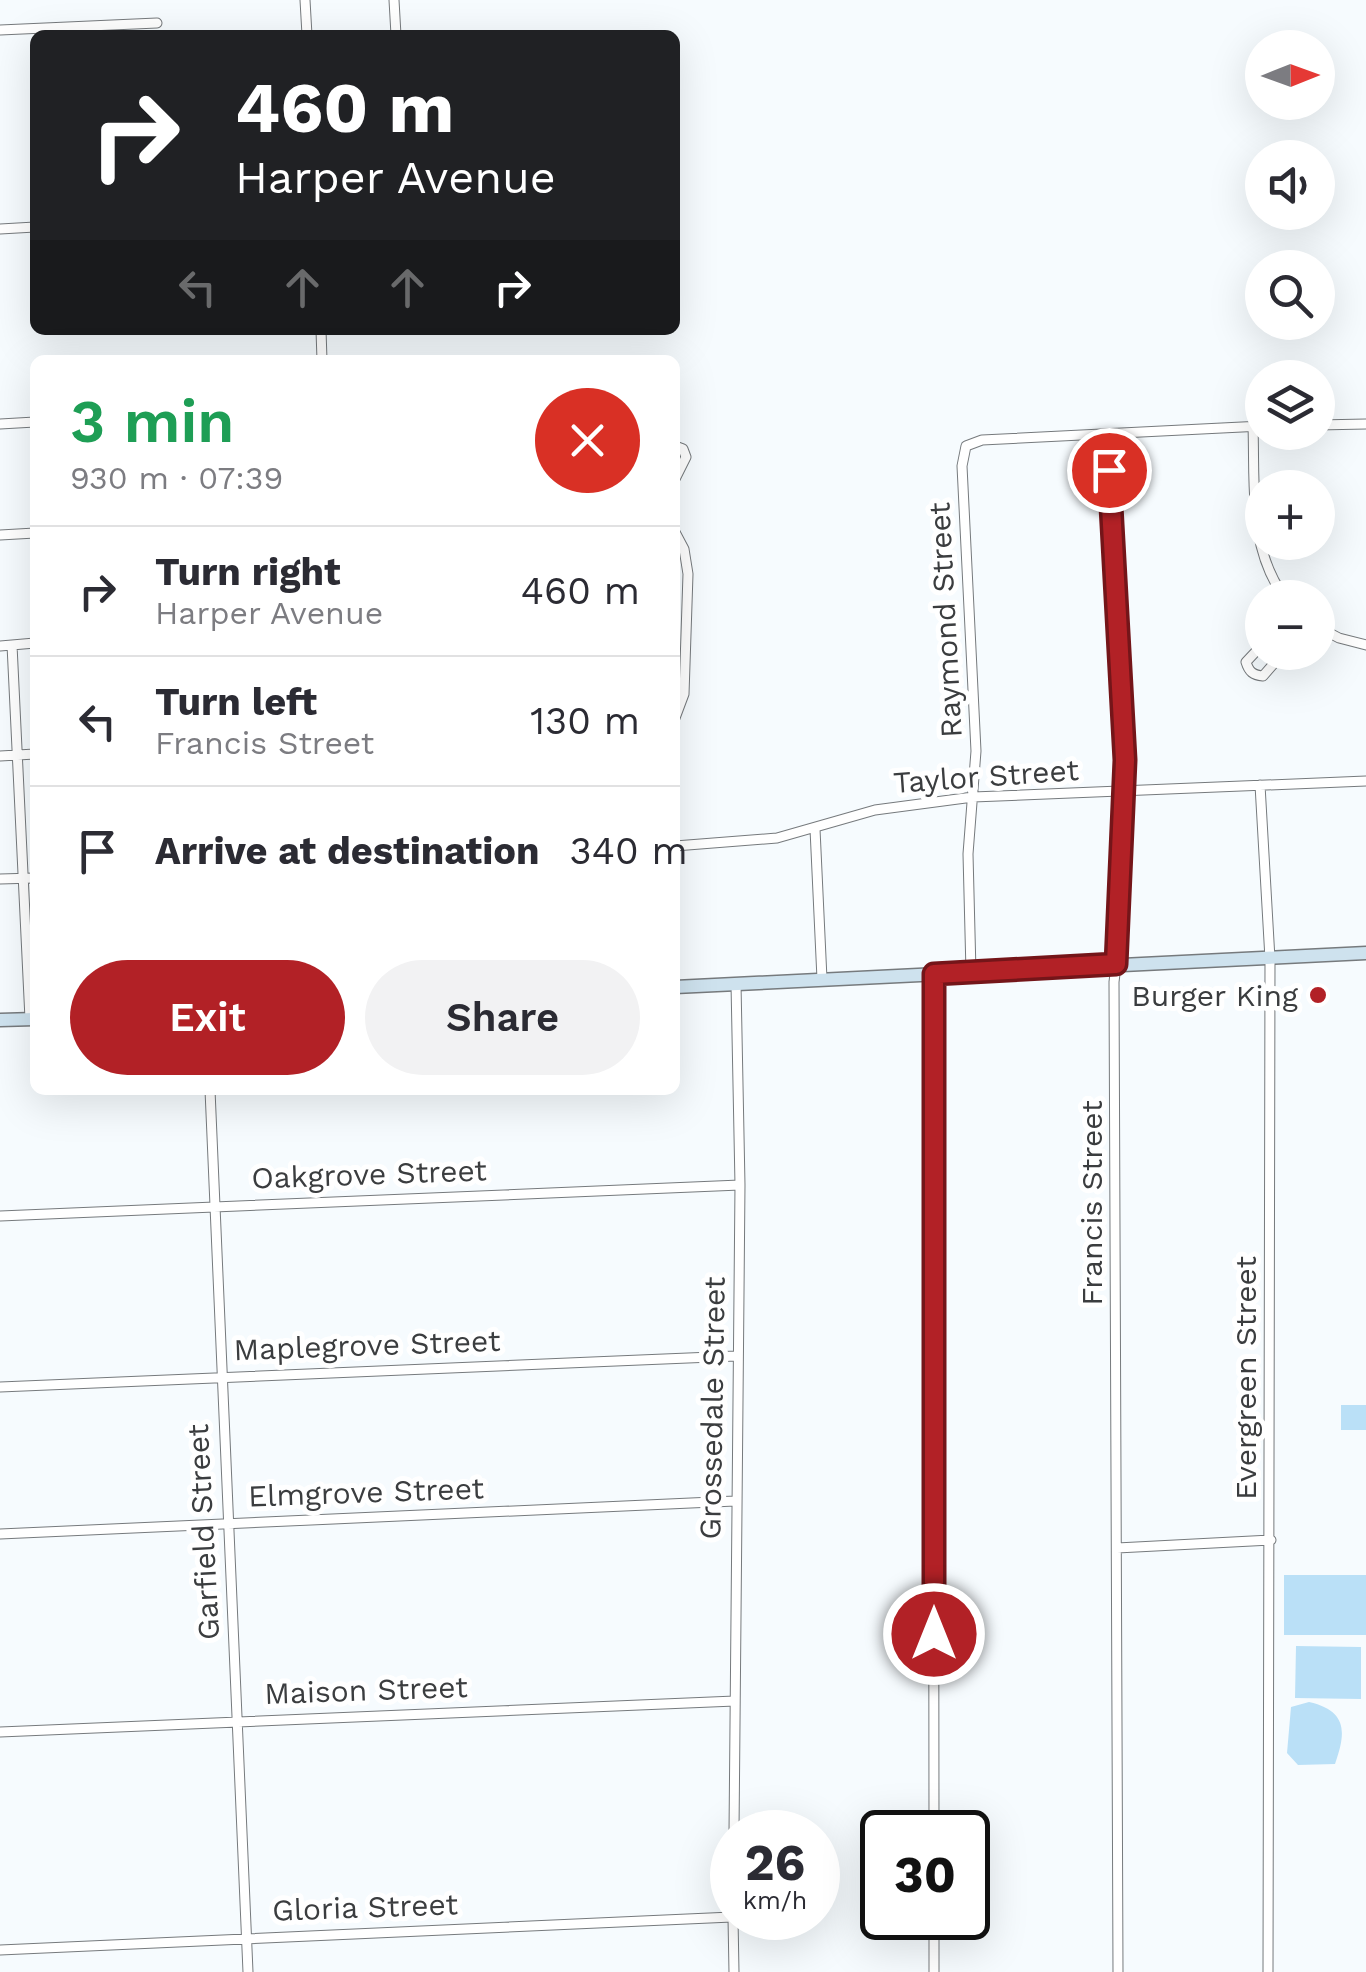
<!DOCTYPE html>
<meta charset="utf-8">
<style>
:root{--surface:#fff;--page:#f2f2f3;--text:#2b2b33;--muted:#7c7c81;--line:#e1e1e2;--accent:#b22126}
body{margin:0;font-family:"Work Sans",sans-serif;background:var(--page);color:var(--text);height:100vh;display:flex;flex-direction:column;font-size:38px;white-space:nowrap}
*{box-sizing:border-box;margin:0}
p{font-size:32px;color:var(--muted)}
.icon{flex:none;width:55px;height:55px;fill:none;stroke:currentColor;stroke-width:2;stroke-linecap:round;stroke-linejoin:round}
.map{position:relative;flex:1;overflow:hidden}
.sheet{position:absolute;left:30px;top:355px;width:650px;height:740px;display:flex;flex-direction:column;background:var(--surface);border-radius:15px;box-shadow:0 10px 40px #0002}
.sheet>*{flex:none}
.guide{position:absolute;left:30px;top:30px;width:650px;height:305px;border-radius:15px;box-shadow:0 10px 40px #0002;background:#202124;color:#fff;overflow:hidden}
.needle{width:65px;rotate:89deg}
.fabs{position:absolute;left:1245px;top:30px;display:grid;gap:20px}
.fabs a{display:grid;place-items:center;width:90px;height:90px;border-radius:50%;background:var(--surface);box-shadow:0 10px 40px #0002;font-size:50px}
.speed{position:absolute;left:710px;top:1810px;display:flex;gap:20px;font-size:50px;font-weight:700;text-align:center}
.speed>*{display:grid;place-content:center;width:130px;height:130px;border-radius:50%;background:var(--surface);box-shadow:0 10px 40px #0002;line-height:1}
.speed small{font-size:25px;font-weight:400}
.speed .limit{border:5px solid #111;border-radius:15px;background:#fff;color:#111}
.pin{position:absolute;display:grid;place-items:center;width:85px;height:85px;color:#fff;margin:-42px;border:5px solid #fff;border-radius:50%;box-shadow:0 2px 10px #0007}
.me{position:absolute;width:110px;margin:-55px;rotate:0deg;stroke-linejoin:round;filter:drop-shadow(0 0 8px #0008)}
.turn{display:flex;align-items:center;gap:35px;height:210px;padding:0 40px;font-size:45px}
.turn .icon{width:130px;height:130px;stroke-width:2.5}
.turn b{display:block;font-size:70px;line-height:85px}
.lanes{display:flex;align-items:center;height:95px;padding:0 40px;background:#0003;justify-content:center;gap:50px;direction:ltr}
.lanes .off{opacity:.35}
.round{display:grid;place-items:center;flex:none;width:105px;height:105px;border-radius:52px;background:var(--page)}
.head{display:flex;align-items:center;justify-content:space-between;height:170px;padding:0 40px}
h1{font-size:60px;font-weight:600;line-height:75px;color:#1e9e55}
.primary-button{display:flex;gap:20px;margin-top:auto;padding:20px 40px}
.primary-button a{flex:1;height:115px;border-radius:60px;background:var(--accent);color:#fff;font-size:40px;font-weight:600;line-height:115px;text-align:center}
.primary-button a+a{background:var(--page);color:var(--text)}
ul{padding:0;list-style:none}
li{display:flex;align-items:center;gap:30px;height:130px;padding:0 40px;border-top:2px solid var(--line)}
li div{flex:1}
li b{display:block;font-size:38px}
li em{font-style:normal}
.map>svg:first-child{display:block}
</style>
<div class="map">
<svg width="1366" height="1972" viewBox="0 0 1366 1972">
<rect width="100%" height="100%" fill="#f6fbfe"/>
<!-- green -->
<path fill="#bae0f7" d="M1341,1405H1366V1430H1341Z
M1284,1575H1366V1635H1284Z
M1296,1646L1361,1647V1699L1295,1698Z
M1309,1702C1348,1711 1346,1733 1335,1764L1298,1765L1287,1753L1291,1707Z"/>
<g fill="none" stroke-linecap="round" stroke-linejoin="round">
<defs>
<path id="street" d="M305,0L307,35
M394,0L396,35
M0,30L157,23
M0,229L35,227
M321,330L322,360
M0,424L35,422
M1318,425L1366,424
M1253,426C1255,485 1248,548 1285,598
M1107,434L1125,760L1118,882L1119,941L1114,982L1118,1972
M675,446L683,449L686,457L675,479
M675,532L684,549L688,574L684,694L675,718
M0,535L35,533
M1318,627L1339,638L1366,645
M12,645L30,1019
M1262,645L1246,662C1249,672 1253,675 1263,676L1284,652
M0,646L35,643
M0,756L35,754
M1260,785L1270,959L1268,1972
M815,829L822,979
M675,846L777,838L875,810L973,797L1366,781
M0,879L35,878
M971,972L968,854L976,751L962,466L966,446L982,440L1262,426
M933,974L934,1832
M210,1090L248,1972
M0,1216L740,1185
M0,1387L736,1356
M0,1534L735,1501
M1117,1548L1271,1540
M0,1732L735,1701
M734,1832L740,1185L736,984
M733,1918L734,1972
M934,1918V1972
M0,1950L732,1917"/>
<path id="secondary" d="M675,987L1366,953
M0,1020L35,1019"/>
</defs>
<!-- street casing -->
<use href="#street" stroke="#767a7d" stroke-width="11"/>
<!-- secondary casing -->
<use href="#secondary" stroke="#767a7d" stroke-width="15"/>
<!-- street -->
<use href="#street" stroke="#fff" stroke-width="9"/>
<!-- secondary -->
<use href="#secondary" stroke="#cee2ee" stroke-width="12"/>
</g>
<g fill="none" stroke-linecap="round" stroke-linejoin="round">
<defs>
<path id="route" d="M934,1634V974L1116,964L1125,760L1109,470"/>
</defs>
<!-- route casing -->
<use href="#route" stroke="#741519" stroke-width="25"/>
<!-- route -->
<use href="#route" stroke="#b22126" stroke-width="18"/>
</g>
<!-- markers -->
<circle fill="#b22126" stroke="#fff" stroke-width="4" cx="1318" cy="995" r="10"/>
<g text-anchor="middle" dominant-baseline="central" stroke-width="10" stroke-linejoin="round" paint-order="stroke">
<!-- street labels -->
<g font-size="30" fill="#3b3d3f" stroke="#fff">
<text transform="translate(945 620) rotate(-93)">Raymond Street</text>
<text transform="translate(986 776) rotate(-4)">Taylor Street</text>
<text transform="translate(369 1174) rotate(-2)">Oakgrove Street</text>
<text transform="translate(1091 1203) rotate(-90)">Francis Street</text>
<text transform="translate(367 1345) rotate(-2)">Maplegrove Street</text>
<text transform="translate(1245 1378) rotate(-90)">Evergreen Street</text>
<text transform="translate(712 1408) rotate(-89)">Grossedale Street</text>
<text transform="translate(366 1492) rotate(-2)">Elmgrove Street</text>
<text transform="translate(203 1532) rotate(-93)">Garfield Street</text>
<text transform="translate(366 1690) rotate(-2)">Maison Street</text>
<text transform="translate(365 1907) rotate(-2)">Gloria Street</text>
</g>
<!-- poi labels -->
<g font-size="30" fill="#3b3d3f" stroke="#fff" text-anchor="end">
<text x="1298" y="995">Burger King</text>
</g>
</g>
</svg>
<div class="fabs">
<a><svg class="needle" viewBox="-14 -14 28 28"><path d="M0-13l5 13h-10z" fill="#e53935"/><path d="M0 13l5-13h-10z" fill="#7c7c81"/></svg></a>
<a><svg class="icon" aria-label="sound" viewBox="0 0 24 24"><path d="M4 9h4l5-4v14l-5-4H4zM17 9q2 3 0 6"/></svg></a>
<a><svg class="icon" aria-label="search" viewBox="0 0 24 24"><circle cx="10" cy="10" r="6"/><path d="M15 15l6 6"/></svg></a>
<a><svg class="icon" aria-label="layers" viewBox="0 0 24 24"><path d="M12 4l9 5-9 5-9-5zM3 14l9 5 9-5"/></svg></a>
<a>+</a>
<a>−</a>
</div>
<div class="speed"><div>26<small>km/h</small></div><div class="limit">30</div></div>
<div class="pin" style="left:1109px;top:470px;background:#d93025"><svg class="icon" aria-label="arrive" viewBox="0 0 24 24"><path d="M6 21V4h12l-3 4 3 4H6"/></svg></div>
<svg class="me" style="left:934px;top:1634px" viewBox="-20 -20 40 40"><circle r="17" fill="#b22126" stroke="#fff" stroke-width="3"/><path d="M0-11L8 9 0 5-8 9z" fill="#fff"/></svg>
<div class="guide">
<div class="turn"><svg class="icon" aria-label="right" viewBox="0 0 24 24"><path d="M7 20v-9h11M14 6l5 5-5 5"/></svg><div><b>460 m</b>Harper Avenue</div></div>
<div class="lanes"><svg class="icon off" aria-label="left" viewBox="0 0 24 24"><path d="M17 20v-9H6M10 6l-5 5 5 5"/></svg><svg class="icon off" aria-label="ahead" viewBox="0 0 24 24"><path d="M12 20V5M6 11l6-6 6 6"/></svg><svg class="icon off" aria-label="ahead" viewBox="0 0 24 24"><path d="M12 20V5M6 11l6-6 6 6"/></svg><svg class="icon" aria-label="right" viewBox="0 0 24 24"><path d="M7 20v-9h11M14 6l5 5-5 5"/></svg></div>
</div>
<section class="sheet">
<div class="head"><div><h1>3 min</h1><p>930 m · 07:39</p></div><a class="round" style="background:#d93025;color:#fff"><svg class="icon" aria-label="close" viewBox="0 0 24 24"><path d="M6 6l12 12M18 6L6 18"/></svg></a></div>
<ul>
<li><svg class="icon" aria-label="right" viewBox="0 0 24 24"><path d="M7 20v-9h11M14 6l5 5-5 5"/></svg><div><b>Turn right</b><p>Harper Avenue</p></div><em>460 m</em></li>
<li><svg class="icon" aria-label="left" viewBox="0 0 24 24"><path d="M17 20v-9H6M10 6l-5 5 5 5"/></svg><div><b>Turn left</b><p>Francis Street</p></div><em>130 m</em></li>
<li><svg class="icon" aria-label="arrive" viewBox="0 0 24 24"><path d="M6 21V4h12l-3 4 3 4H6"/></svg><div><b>Arrive at destination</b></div><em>340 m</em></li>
</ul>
<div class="primary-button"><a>Exit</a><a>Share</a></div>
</section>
</div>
